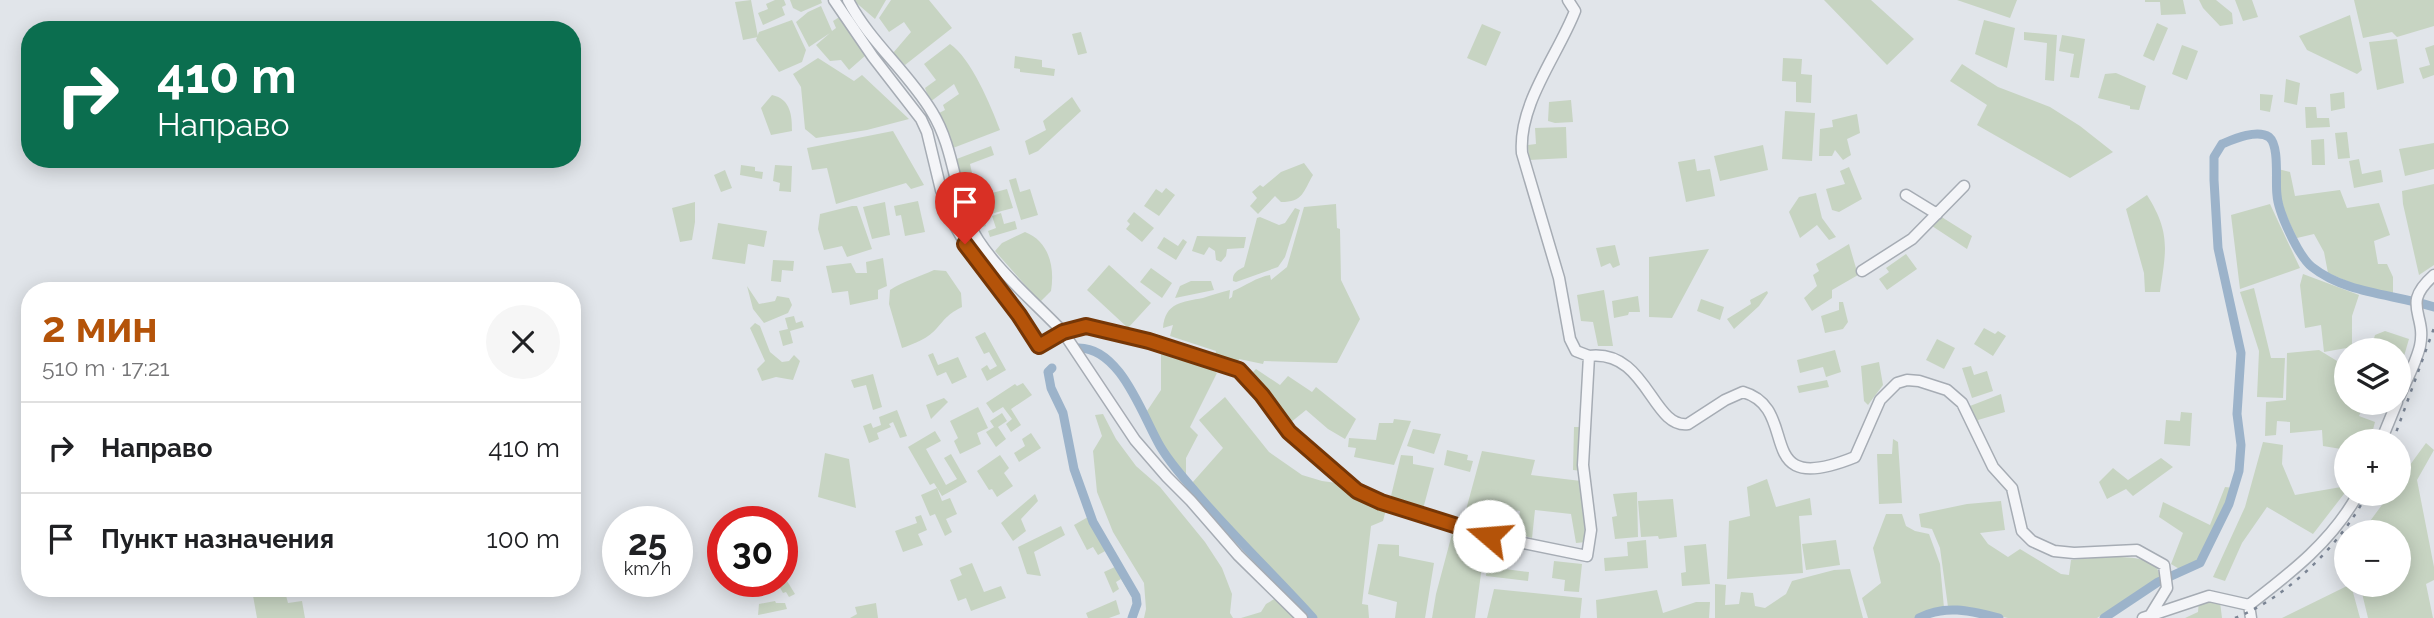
<!DOCTYPE html>
<html lang="ru">
<meta charset="utf-8">
<style>
:root{--surface:#fff;--page:#f6f6f6;--text:#202124;--muted:#757577;--line:#e0e0e0;--accent:#b45309}
body{margin:0;font-family:Raleway,sans-serif;background:var(--page);color:var(--text);height:100vh;display:flex;flex-direction:column;font-size:26px;white-space:nowrap}
*{box-sizing:border-box;margin:0}
p{font-size:23px;color:var(--muted)}
.icon{flex:none;width:38px;height:38px;fill:none;stroke:currentColor;stroke-width:2;stroke-linecap:round;stroke-linejoin:round}
.map{position:relative;flex:1;overflow:hidden}
.drawer{position:absolute;left:21px;top:282px;width:560px;height:315px;display:flex;flex-direction:column;background:var(--surface);border-radius:28px;box-shadow:0 4px 18px #0003}
.drawer>*{flex:none}
.top-card{position:absolute;left:21px;top:21px;width:560px;height:147px;border-radius:28px;box-shadow:0 4px 18px #0003;background:#0b6e4f;color:#fff;overflow:hidden}
.buttons{position:absolute;left:2334px;top:338px;display:grid;gap:14px}
.buttons a{display:grid;place-items:center;width:77px;height:77px;border-radius:50%;background:var(--surface);box-shadow:0 4px 18px #0003;font-size:35px}
.speed{position:absolute;left:602px;top:506px;display:flex;gap:14px;font-size:35px;font-weight:700;text-align:center}
.speed>*{display:grid;place-content:center;width:91px;height:91px;border-radius:50%;background:var(--surface);box-shadow:0 4px 18px #0003;line-height:1}
.speed small{font-size:18px;font-weight:400}
.speed .limit{border:10px solid #d22;background:#fff;color:#111}
.pin{position:absolute;display:grid;place-items:center;width:60px;height:60px;color:#fff;margin:-72px -30px;border-radius:50% 50% 50% 0;rotate:-45deg;box-shadow:0 0 7px #0007}
.pin .icon{rotate:45deg}
.me{position:absolute;width:77px;margin:-38px;rotate:288deg;stroke-linejoin:round;filter:drop-shadow(0 0 5px #0008)}
.turn{display:flex;align-items:center;gap:24px;height:147px;padding:0 21px;font-size:32px}
.turn .icon{width:91px;height:91px;stroke-width:2.5}
.turn b{display:block;font-size:49px;line-height:60px}
.round{display:grid;place-items:center;flex:none;width:74px;height:74px;border-radius:37px;background:var(--page)}
.overview{display:flex;align-items:center;justify-content:space-between;height:119px;padding:0 21px}
h1{font-size:42px;font-weight:700;line-height:52px;color:var(--accent)}
ul{padding:0;list-style:none}
li{display:flex;align-items:center;gap:21px;height:91px;padding:0 21px;border-top:2px solid var(--line)}
li div{flex:1}
li b{display:block;font-size:26px}
li em{font-style:normal}
.map>svg:first-child{display:block}
</style>
<div class="map">
<svg width="2434" height="618" viewBox="0 0 2434 618">
<rect width="100%" height="100%" fill="#e1e5ea"/>
<!-- green -->
<path fill="#c7d4c2" d="M751,0L758,37L743,40L735,2Z
M775,0H784L786,5L782,7L785,15L763,25L758,13L768,9L766,4Z
M790,0H821L822,3L801,12L793,8Z
M853,0H886L875,19Z
M891,0H929L952,28L905,65L893,53L911,32L904,22L889,32L879,18Z
M1824,0H1871L1914,39L1887,65Z
M1957,0H2017L2010,18Z
M2145,0H2183L2186,14L2161,15L2160,2H2145Z
M2199,0H2216L2232,13L2233,24L2220,26L2203,8Z
M2235,0H2252L2258,17L2243,21Z
M2354,0H2434V26L2397,37L2392,32L2363,38Z
M821,6L832,31L836,28L833,21L841,16L866,55L849,70L841,60L830,61L816,45L830,33L809,47L796,22L808,12Z
M2350,15L2362,70L2357,74L2307,50L2299,36Z
M792,20L806,50L802,62L779,72L756,40L759,32Z
M1984,20L2015,28L2007,68L1975,54Z
M2157,23L2168,28L2154,61L2143,56Z
M1482,24L1501,32L1486,66L1467,58Z
M1081,32L1087,53L1078,55L1072,34Z
M2024,32L2057,35L2054,81L2045,80L2047,43L2024,40Z
M2062,35L2085,39L2079,78L2070,77L2074,54L2059,51Z
M2397,39L2404,83L2377,90L2369,42Z
M950,44C971,58 991,106 1000,130L953,148L939,113L945,110L943,105L959,94L954,84L930,102L925,88L936,80L924,64Z
M2182,45L2198,51L2187,80L2172,74Z
M2434,45V75L2423,79L2419,68L2430,65L2425,48Z
M1015,56L1042,60V67L1055,69L1054,76L1020,72V69L1014,68Z
M818,58L854,81L862,75L909,119L867,130L816,138L805,129L801,87L793,74Z
M1783,58L1802,59L1801,74L1812,75L1811,103L1796,102V82L1782,81Z
M1962,64L1998,87L2050,107L2080,126L2113,152L2070,178L1977,125L1987,105L1950,81Z
M2116,73L2146,86L2139,110L2130,109V106L2098,98L2105,74Z
M2286,79L2300,83L2297,105L2284,102Z
M2344,92L2345,108L2331,111L2330,94Z
M2260,94L2273,95L2270,112L2260,110Z
M772,95C791,99 792,116 792,131L771,135L761,108Z
M1072,97L1081,111L1038,151L1029,155L1025,141L1046,130L1043,121Z
M1571,100L1573,122L1555,123L1548,121L1549,102Z
M2305,107H2316L2317,118H2329L2330,127L2306,128Z
M1785,111L1815,113L1812,161L1782,159Z
M1857,114L1860,133L1847,139L1851,155L1843,160L1835,150L1832,156H1819L1820,129L1833,127L1832,120Z
M1566,127L1567,158L1529,160L1528,145L1536,144L1535,128Z
M893,131L924,185L911,189L906,183L836,204L827,168L812,170L807,148Z
M2347,132L2350,158L2338,159L2335,133Z
M2324,139L2325,165H2312L2311,140Z
M2434,143V169L2405,176L2399,149Z
M1763,145L1768,170L1720,181L1714,156Z
M991,146L994,155L970,164L972,173L961,177L954,160Z
M1695,159L1697,171L1710,169L1715,196L1686,202L1678,162Z
M2359,159L2362,174L2381,170L2383,182L2354,188L2349,161Z
M1304,163L1313,175C1303,192 1303,202 1281,202L1275,196L1258,214L1250,206L1257,198L1252,192L1260,185L1263,187L1281,172Z
M741,165L755,167V171L763,172L762,179L740,175Z
M775,165L792,166L791,192L779,191L780,183L773,181Z
M1849,167L1862,199L1839,212L1832,210L1826,189L1845,184L1840,171Z
M2278,169L2290,172L2295,196L2340,190L2347,208L2379,203L2390,235L2374,241L2378,264H2387L2393,277V293L2368,290L2328,273L2324,252L2314,234L2297,238C2284,213 2279,198 2278,169Z
M725,170L732,188L721,192L714,175Z
M1016,178L1020,192L1030,189L1038,215L1021,220L1009,180Z
M989,184L992,193L1007,189L1013,208L983,216L986,226L975,229L965,196L975,193L974,188Z
M2434,184V265L2419,275L2403,204L2402,191Z
M1166,188L1175,195L1159,216L1144,206L1156,189L1162,193Z
M1816,193L1822,218L1836,237L1829,240L1817,225L1800,238L1789,212L1799,197Z
M2147,195C2171,233 2166,250 2160,292H2145L2144,273L2126,209Z
M918,201L925,232L905,236L901,215L896,216L894,206Z
M695,202V222L692,240L680,242L672,208Z
M885,202L890,235L872,239L863,207Z
M1336,204L1337,228L1340,229L1341,280L1360,319L1337,363L1264,361L1263,364L1239,359L1237,364L1214,359L1216,351L1170,336L1173,325L1163,328C1165,302 1183,302 1203,298C1212,295 1221,292 1230,290L1229,299L1232,297L1233,291C1245,286 1257,277 1270,275L1271,280L1287,267L1304,207Z
M2270,204L2300,268L2240,289L2231,215Z
M852,206H857L872,249L847,257L842,246L824,250L818,229L820,214Z
M1295,208L1300,210L1285,257L1278,267L1236,282L1233,281C1232,273 1238,270 1244,267L1257,218L1260,217L1279,225L1285,223Z
M1134,212L1154,228L1142,242L1126,229L1130,224L1127,221Z
M1001,213L1004,224L1015,221L1017,229L990,237L988,231L996,228L992,216Z
M1940,216L1972,236L1967,249L1932,226Z
M718,223L767,231L764,247L748,244L745,264L712,259Z
M1025,232C1049,241 1055,267 1051,291L1040,302L995,251L1002,243Z
M1197,236L1241,237H1246L1244,248L1227,249L1226,256L1221,262L1216,260L1215,251L1209,247L1204,255L1192,251Z
M1164,237L1178,246L1183,239L1187,242L1176,260L1157,248Z
M1849,244L1858,275L1832,290V298L1812,311L1804,298L1817,286L1813,275L1819,271L1816,264Z
M1615,245L1620,265L1613,268L1610,263L1601,267L1596,248Z
M1709,249L1672,318L1649,317V257Z
M1906,254L1917,269L1887,290L1879,279L1889,272L1886,268Z
M883,258L887,286L878,290V299L850,305L848,291L832,293L826,266L851,263L856,273H867L866,262Z
M773,260L794,261L793,271L782,270L781,282L771,281Z
M1109,265L1151,303L1128,328L1087,290Z
M1151,268L1172,283L1162,298L1140,282Z
M934,270L946,271L961,293L962,307C948,314 946,318 937,328C929,338 914,344 902,348L889,304L890,290C904,281 919,277 934,270Z
M2303,274L2359,295L2352,316V347L2324,352L2321,325L2305,328L2300,285Z
M1191,281H1211L1214,290L1175,298L1180,286Z
M747,286L759,304L775,301L777,296L789,298L792,305L788,313L764,323L753,309Z
M2254,288L2271,358H2285L2283,398L2257,397L2259,351L2240,292Z
M1604,290L1613,346H1598L1593,322L1581,321L1577,295Z
M1767,291L1768,293L1759,306L1734,329L1727,319L1751,304L1750,300Z
M1638,296L1640,312H1629L1628,315L1614,318L1612,301Z
M1701,299L1724,307L1720,320L1697,311Z
M1839,302H1843L1848,322L1843,329L1825,333L1821,316L1839,310Z
M794,316L796,323L802,321L804,327L790,331L793,343L783,346L779,331L788,329L785,318Z
M755,323L760,326L770,352L782,362L789,361L794,355L800,361L793,380L776,377L762,381L757,369L765,361L750,328Z
M1984,328L1995,334L1998,331L2006,336L1993,356L1974,344Z
M2385,331L2409,339L2402,363L2399,362V350H2378L2372,345L2375,335Z
M985,332L1006,370L987,381L981,369L987,365L990,370L997,366L989,352L984,354L975,337Z
M1937,339L1955,348L1944,369L1926,360Z
M1835,350L1841,372L1826,377L1823,367L1800,373L1797,360Z
M2319,350L2347,367V402L2365,403L2359,416L2375,422L2370,441H2347V450L2323,446L2322,430L2290,433V422L2277,421L2276,435L2265,436L2266,402L2286,400L2287,353Z
M933,353L938,365L958,357L967,377L952,384L946,372L937,376L928,355Z
M1161,353L1196,361L1217,373L1190,427L1198,435L1186,458V476C1168,458 1156,435 1147,411L1161,390Z
M1879,362L1883,385L1868,405L1864,401L1861,366Z
M1971,366L1974,375L1987,371L1993,391L1972,398L1962,368Z
M1256,369L1280,385L1288,376L1312,392L1316,387L1356,419L1345,439L1328,429L1306,410L1290,423L1249,376Z
M873,374L882,407L873,410L866,385L854,388L851,380Z
M1827,380L1829,387L1799,393L1797,386Z
M1023,383L1032,395L1011,409L1021,425L1011,432L1006,424L1012,419L1003,407L993,413L986,403L1015,384L1017,386Z
M2001,394L2005,412L1978,420L1979,423L1976,425L1970,406Z
M1225,397L1269,452L1302,475L1322,481L1344,484L1387,506L1383,521L1371,526L1362,604L1368,605L1369,618H1317L1268,565L1239,538L1192,483L1223,448L1199,420Z
M944,398L948,402L931,419L926,405Z
M978,407L988,428L977,433L981,444L960,454L954,441L958,438L950,421Z
M897,410L907,436L900,438L893,422L889,424L891,427L877,433L879,439L869,443L863,426L871,423L873,428L881,425L879,417Z
M2181,412L2192,413L2190,446L2164,444L2166,420L2180,421Z
M1002,413L1007,421L998,427L1006,439L996,447L986,432L994,427L990,421Z
M1103,414L1116,439L1136,466L1160,487L1205,542L1222,568L1232,594L1230,613L1233,618H1144L1146,609L1144,583L1113,532L1097,492L1093,451L1102,436L1095,415Z
M1394,419L1411,421L1394,465L1354,457L1356,448L1348,447L1349,438L1376,440L1379,423H1393Z
M1574,427H1582V471L1573,470Z
M1413,429L1441,434L1434,454L1407,446Z
M935,431L941,441L926,449L946,485L957,479L944,458L951,454L967,482L942,496L934,483L930,485L908,447Z
M1031,433L1041,448L1019,462L1014,453L1025,446L1022,439Z
M1893,439L1898,442L1902,503L1879,504L1877,454H1892Z
M2263,442L2283,445L2282,464L2295,495L2347,486V490L2313,534L2267,507L2242,543L2225,581L2213,577L2245,507Z
M2426,443L2434,450L2417,480L2434,567V580L2426,584L2433,618H2368L2360,585L2399,584V532H2362L2390,494H2399V480Z
M1447,450L1468,455L1467,460L1473,461L1470,472L1444,465Z
M1482,451L1535,460L1531,475L1581,481L1586,542L1576,543L1571,514L1535,510L1532,538L1517,534L1520,511L1499,508L1493,529L1463,521Z
M825,453L849,459L856,508L818,497Z
M1000,455L1009,468L1004,473L1013,486L997,497L992,489L989,490L977,471Z
M1401,455L1413,456V464L1434,468L1423,509L1390,500Z
M2161,458L2173,467L2133,496L2126,489L2107,499L2099,482L2113,468L2128,480Z
M1767,479L1776,507L1810,498L1812,515L1799,516L1803,573L1727,579L1729,521L1750,516L1747,487Z
M2225,487L2234,488L2213,536L2198,562L2181,570L2171,564L2183,533L2159,517L2163,502L2210,525Z
M937,488L942,501L950,498L957,514L946,519L952,532L945,536L935,514L930,516L921,495Z
M1637,492L1638,537L1615,539L1612,517L1617,516L1613,494Z
M1035,494L1038,501L1021,519L1026,531L1013,541L1001,523Z
M1673,499L1677,537L1659,539L1658,536L1641,537L1638,501Z
M2001,501L2005,530L1980,533L1988,544L2008,557L2020,549L2061,574L2069,575L2071,560C2088,559 2164,547 2159,579L2097,618H2008L1960,607H1948L1940,548L1932,529L1921,527L1919,514L1967,504Z
M1886,514H1902L1906,526L1915,531L1929,534L1940,564L1944,608H1937L1916,618H1868L1862,598L1881,583L1873,548Z
M921,515L927,530L918,534L923,545L903,552L895,531L917,523L915,517Z
M1088,517L1107,550L1098,555L1093,547L1087,550L1074,525Z
M1061,526L1065,535L1034,552L1041,576L1027,574L1018,547Z
M1452,534L1485,544L1475,618H1432L1436,594Z
M1490,540L1515,543L1514,550L1499,549L1497,568L1529,572L1528,581L1486,576Z
M1646,540L1648,568L1605,571L1604,558L1628,556L1627,542Z
M1836,540L1840,565L1806,570L1802,544Z
M1378,544L1399,545V556L1434,563L1425,618H1395L1397,602L1368,594Z
M1706,544L1710,584L1682,586L1681,573L1686,572L1684,546Z
M1554,561L1582,564L1579,592L1564,591L1565,580L1552,578Z
M782,562L789,573L784,576L795,594L789,597L786,592L783,593L776,581H782Z
M972,563L984,592L1001,586L1006,598L971,611L966,598L958,601L950,580L962,575L959,568Z
M1117,566L1133,590L1129,592L1121,579L1116,582L1119,589L1113,593L1104,572Z
M1850,569L1863,618H1715V584L1726,585L1725,605L1739,604L1741,592L1753,593L1755,606L1765,608L1786,594L1792,581L1834,570Z
M2351,585L2360,618H2282L2345,587Z
M260,588H284L288,603L302,601L305,618H257L252,590Z
M1494,589L1582,598L1580,618H1487Z
M1657,590L1663,613L1696,602H1710L1709,618H1597L1596,600Z
M2209,597L2220,602L2222,618H2185L2198,612L2199,601Z
M1276,598L1295,618H1241L1261,612L1266,604Z
M1116,600L1120,614L1109,618H1088L1086,613Z
M775,601L776,603H785L787,609L758,615L759,604Z
M876,603L878,618H850L857,614L855,607Z"/>
<g fill="none" stroke-linecap="round" stroke-linejoin="round">
<!-- canal -->
<path stroke="#9cb3ca" stroke-width="9" d="M1077,348C1120,346 1142,415 1160,446C1171,465 1185,479 1199,496C1236,539 1276,577 1313,618
M1052,368L1048,372L1051,388L1063,413L1074,469L1093,522L1136,596L1137,604L1132,618
M1919,618C1945,604 1971,611 1999,618
M2104,618L2158,582L2200,563L2229,504L2239,471L2241,445L2237,414L2241,353L2218,248L2214,180V157L2222,144C2234,139 2257,129 2269,137C2280,146 2275,182 2277,195C2278,212 2299,257 2312,267C2346,294 2394,294 2434,307"/>
<defs>
<path id="minor" d="M834,0L873,57L921,119L927,132L941,190L954,224L966,245L1019,315L1039,346L1063,332C1035,302 984,260 969,223C954,187 953,146 932,112C908,72 869,41 848,0
M1568,0L1575,11C1558,55 1518,104 1522,153L1559,278L1570,339L1576,351L1589,356
M1906,195L1937,214
M1862,271L1912,239L1964,186
M2399,397C2406,381 2416,363 2420,346C2427,313 2400,305 2434,275
M2381,441L2397,402
M2249,605L2251,618
M1302,618L1238,555L1191,501L1167,477L1135,440L1063,332L1086,326L1095,327L1239,370L1300,443L1357,491L1368,497L1489,536L1587,556L1591,530L1583,465L1589,356C1647,349 1652,429 1688,424L1725,400L1743,392C1803,409 1749,500 1855,457L1880,400L1897,383L1907,380L1919,381L1947,390L1962,403L1993,467L2012,488L2022,531L2032,541L2054,551L2074,553L2137,550L2164,565L2167,588L2151,614
M2143,618L2209,596L2249,605C2292,572 2332,541 2358,494"/>
</defs>
<!-- minor casing -->
<use href="#minor" stroke="#a6acb4" stroke-width="13"/>
<!-- minor -->
<use href="#minor" stroke="#f4f5f8" stroke-width="10"/>
<!-- rail -->
<path stroke="#7a8494" stroke-width="2.5" stroke-dasharray="3.5 7" stroke-linecap="butt" d="M2393,441L2434,328
M2235,618C2287,598 2342,543 2367,494"/>
</g>
<g fill="none" stroke-linecap="round" stroke-linejoin="round">
<defs>
<path id="route" d="M965,244L1019,315L1039,346L1063,332L1086,326L1149,341L1239,370L1262,395L1289,432L1357,491L1381,502L1489,536"/>
</defs>
<!-- route casing -->
<use href="#route" stroke="#753606" stroke-width="18"/>
<!-- route -->
<use href="#route" stroke="#b45309" stroke-width="12"/>
</g>
</svg>
<div class="buttons">
<a><svg class="icon" aria-label="layers" viewBox="0 0 24 24"><path d="M12 4l9 5-9 5-9-5zM3 14l9 5 9-5"/></svg></a>
<a>+</a>
<a>−</a>
</div>
<div class="speed"><div>25<small>km/h</small></div><div class="limit">30</div></div>
<div class="pin" style="left:965px;top:244px;background:#d93025"><svg class="icon" aria-label="arrive" viewBox="0 0 24 24"><path d="M6 21V4h12l-3 4 3 4H6"/></svg></div>
<svg class="me" style="left:1489px;top:536px" viewBox="-20 -20 40 40"><circle r="19" fill="#fff"/><path d="M0-13L10 11 0 6-10 11z" fill="#b45309"/></svg>
<div class="top-card">
<div class="turn"><svg class="icon" aria-label="right" viewBox="0 0 24 24"><path d="M7 20v-9h11M14 6l5 5-5 5"/></svg><div><b>410 m</b>Направо</div></div>
</div>
<section class="drawer">
<div class="overview"><div><h1>2 мин</h1><p>510 m · 17:21</p></div><a class="round"><svg class="icon" aria-label="close" viewBox="0 0 24 24"><path d="M6 6l12 12M18 6L6 18"/></svg></a></div>
<ul>
<li><svg class="icon" aria-label="right" viewBox="0 0 24 24"><path d="M7 20v-9h11M14 6l5 5-5 5"/></svg><div><b>Направо</b></div><em>410 m</em></li>
<li><svg class="icon" aria-label="arrive" viewBox="0 0 24 24"><path d="M6 21V4h12l-3 4 3 4H6"/></svg><div><b>Пункт назначения</b></div><em>100 m</em></li>
</ul>
</section>
</div>
